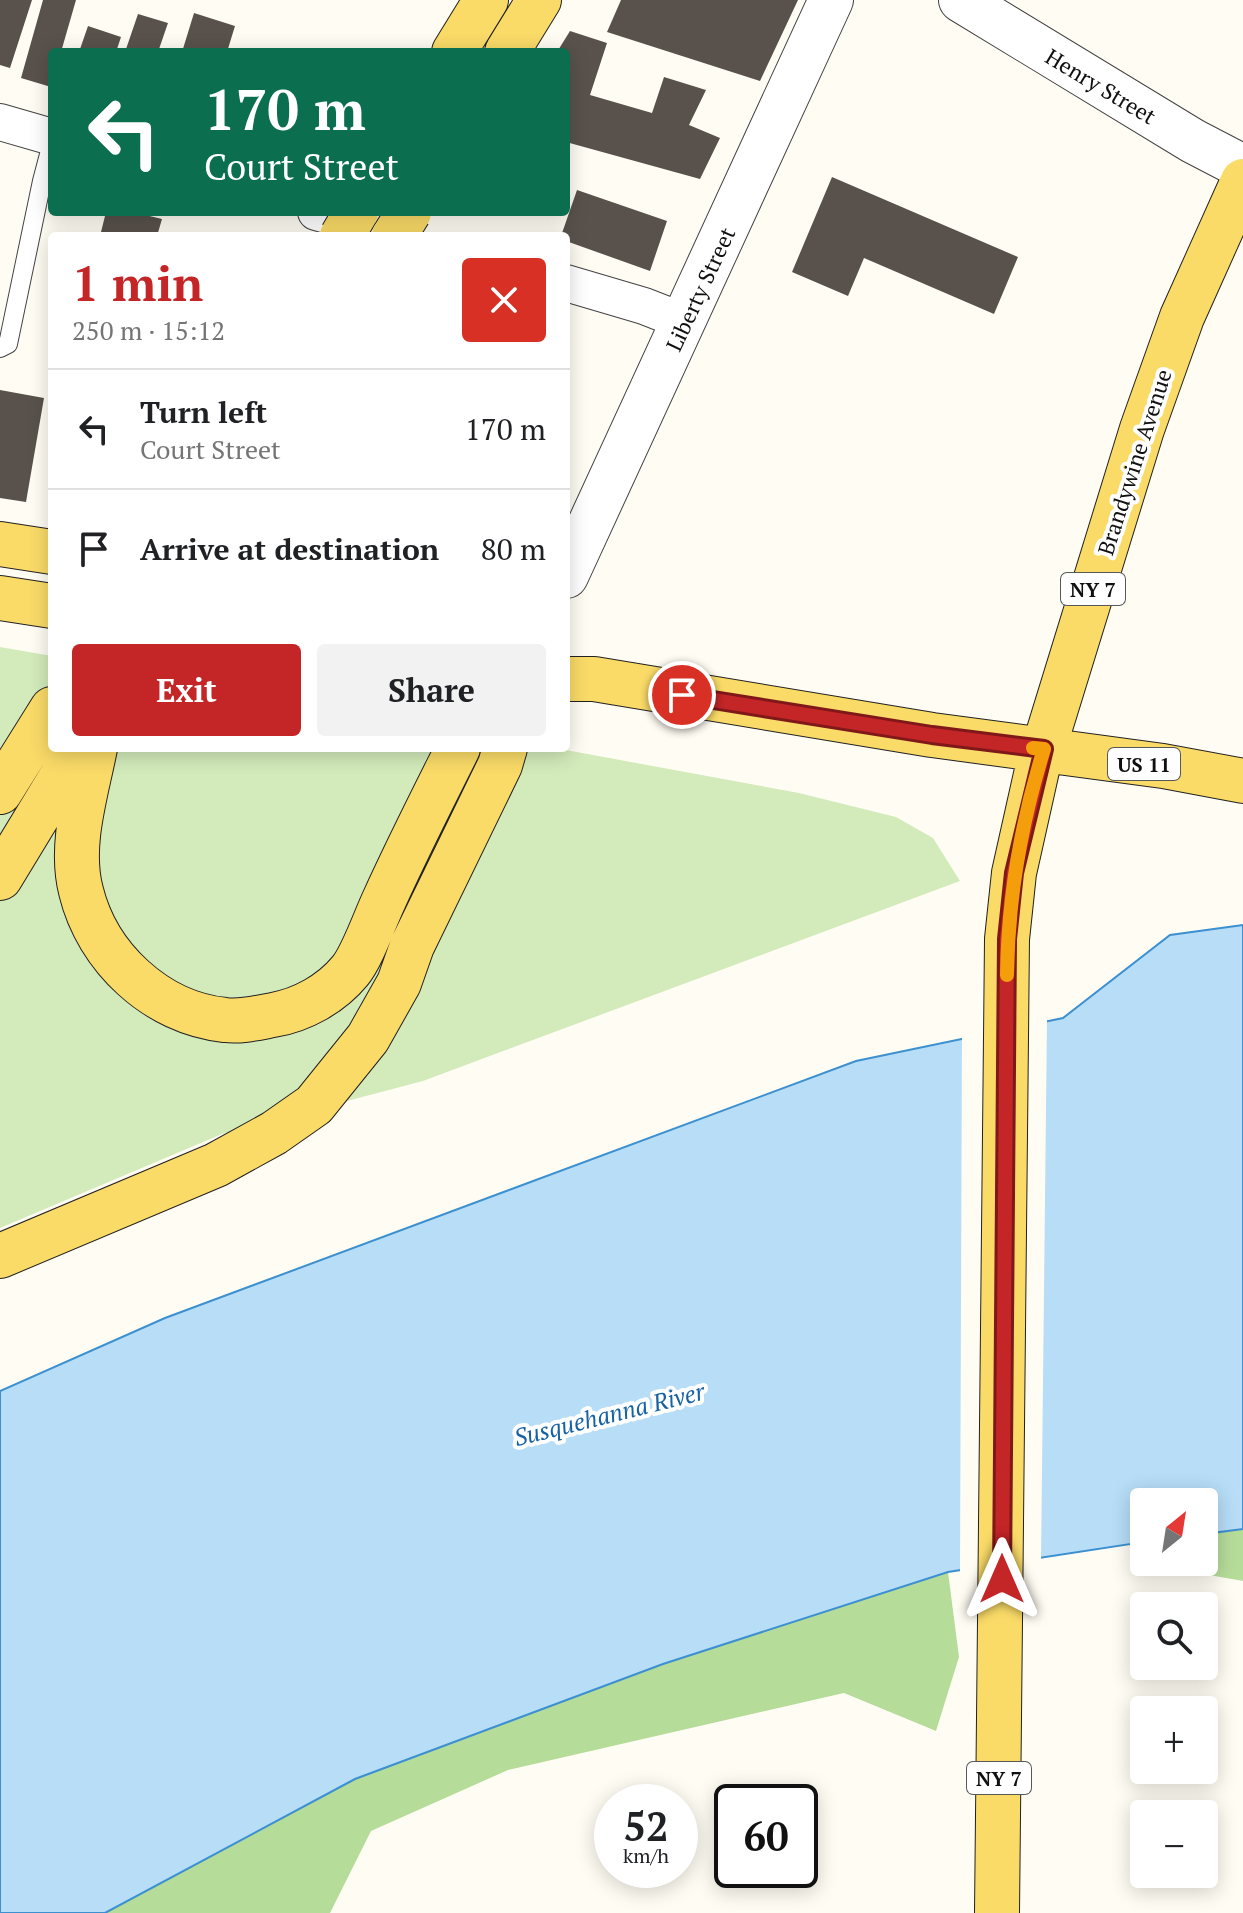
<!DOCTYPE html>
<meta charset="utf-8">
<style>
:root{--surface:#fff;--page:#f2f2f2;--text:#202124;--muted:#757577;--line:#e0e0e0;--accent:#c42527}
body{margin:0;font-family:"PT Serif",serif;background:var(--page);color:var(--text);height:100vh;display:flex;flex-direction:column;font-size:30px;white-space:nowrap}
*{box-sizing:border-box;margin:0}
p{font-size:26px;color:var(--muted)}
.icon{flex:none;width:44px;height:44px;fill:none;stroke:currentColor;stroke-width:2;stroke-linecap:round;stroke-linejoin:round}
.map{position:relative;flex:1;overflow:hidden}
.details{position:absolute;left:48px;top:232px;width:522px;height:520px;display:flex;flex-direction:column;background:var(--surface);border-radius:8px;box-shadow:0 4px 20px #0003}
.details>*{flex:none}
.banner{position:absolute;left:48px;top:48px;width:522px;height:168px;border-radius:8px;box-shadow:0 4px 20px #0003;background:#0b6e4f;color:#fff;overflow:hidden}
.needle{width:52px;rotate:30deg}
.tools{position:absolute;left:1130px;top:1488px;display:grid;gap:16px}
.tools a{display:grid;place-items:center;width:88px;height:88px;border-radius:8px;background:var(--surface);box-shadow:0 4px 20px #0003;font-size:40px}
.speed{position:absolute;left:594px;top:1784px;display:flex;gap:16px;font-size:40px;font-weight:700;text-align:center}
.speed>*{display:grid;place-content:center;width:104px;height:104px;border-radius:50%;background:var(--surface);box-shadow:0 4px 20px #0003;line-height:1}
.speed small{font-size:20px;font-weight:400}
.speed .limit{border:4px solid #111;border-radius:12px;background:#fff;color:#111}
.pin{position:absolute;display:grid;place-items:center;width:68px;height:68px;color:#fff;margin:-34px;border:4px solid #fff;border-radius:50%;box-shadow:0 2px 8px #0007}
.me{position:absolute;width:88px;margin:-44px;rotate:0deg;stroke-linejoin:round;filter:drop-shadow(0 0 6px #0008)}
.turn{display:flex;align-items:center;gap:28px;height:168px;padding:0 24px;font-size:36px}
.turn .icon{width:104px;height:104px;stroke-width:2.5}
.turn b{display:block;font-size:56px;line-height:68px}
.round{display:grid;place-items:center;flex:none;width:84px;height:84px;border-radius:8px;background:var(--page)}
.headline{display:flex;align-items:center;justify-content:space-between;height:136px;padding:0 24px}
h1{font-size:48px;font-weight:700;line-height:60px;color:var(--accent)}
.primary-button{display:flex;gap:16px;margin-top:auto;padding:16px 24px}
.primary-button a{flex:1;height:92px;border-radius:8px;background:var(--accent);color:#fff;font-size:32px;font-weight:700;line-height:92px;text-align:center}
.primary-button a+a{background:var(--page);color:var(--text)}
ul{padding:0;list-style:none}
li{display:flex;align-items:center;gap:24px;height:120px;padding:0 24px;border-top:2px solid var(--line)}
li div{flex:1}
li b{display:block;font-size:30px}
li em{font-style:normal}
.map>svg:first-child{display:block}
</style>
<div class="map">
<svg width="1243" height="1913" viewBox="0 0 1243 1913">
<rect width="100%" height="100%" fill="#fffdf3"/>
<!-- green -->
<path fill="#d3ebbb" d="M0,647L52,656V748H555L799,793L896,817L933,838L960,881L423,1081L222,1134L0,1228Z"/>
<!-- forest -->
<path fill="#b6dc9a" d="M1243,1529V1581L1209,1575L1178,1562H1204V1534Z
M948,1572L959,1657L936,1731L844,1693L508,1770L371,1831L330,1913H105L355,1779L663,1664Z"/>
<!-- water -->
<path fill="#b7ddf7" stroke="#3d90d0" stroke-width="2" d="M1243,925V1529L1204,1534V1502H1144V1542L948,1572L663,1664L355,1779L105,1913H0V1391L165,1318L856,1061L1063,1018L1170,935Z"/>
<!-- pier -->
<path fill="#fffdf3" d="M1047,1018L1041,1561L960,1574L962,1035Z"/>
<!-- building -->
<path fill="#59524c" d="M0,0H32L10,68L0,65Z
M43,0H76L61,52H52L51,87L21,78Z
M621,0H798L760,81L607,32Z
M194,13L235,26L227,52H182Z
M138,14L168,23L158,52H125Z
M88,26L121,37L116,52H79Z
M570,31L607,43L590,95L652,113L664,77L706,90L689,125L720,138L700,179L566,142V52H557Z
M832,177L1018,257L994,314L864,258L848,296L792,272Z
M577,190L667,221L650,271L566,241V236H561Z
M106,212H133L162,219L157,236H100Z
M0,390L44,398L26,502L0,498Z"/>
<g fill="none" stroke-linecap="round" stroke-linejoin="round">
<defs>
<path id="service" d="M0,348L8,344L42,181L52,143"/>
<path id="minor" d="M0,122L52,137
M316,212L400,236
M566,283L644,306L685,322"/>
<path id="tertiary" d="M961,0L1193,141L1243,167
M566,576L831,0"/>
<path id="primary" d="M454,52L486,0
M507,52L539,0
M0,544L52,552
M0,598L52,606
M566,679H594L932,735L1163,766L1243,781
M95,748C86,794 69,845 81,891C97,957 156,1013 225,1020C241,1022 257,1018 273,1015C302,1010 331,994 350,971C362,957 375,919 384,900C407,849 433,798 458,748
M0,792L52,709
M0,878L79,748
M0,1256L216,1165L274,1133L314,1105L368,1038L399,983L412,946L500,765L505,748
M997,1913L1007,939L1014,873L1037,770L1142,429L1182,317L1243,181"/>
</defs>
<!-- service casing -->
<use href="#service" stroke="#434343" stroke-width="20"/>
<!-- minor casing -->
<use href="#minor" stroke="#434343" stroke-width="38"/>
<!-- tertiary casing -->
<use href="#tertiary" stroke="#434343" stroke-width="46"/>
<!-- primary casing -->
<use href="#primary" stroke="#212121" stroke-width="46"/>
<!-- service -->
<use href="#service" stroke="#fff" stroke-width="18"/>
<!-- minor -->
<use href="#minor" stroke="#fff" stroke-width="36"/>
<!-- tertiary -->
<use href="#tertiary" stroke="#fff" stroke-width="44"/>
<!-- primary -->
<use href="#primary" stroke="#fadb68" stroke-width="44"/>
<defs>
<path id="primary-bridge" d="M342,236L356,212
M394,236L409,212"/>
</defs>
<!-- primary-bridge casing -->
<use href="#primary-bridge" stroke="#212121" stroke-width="46" stroke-linecap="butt"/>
<!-- primary-bridge -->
<use href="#primary-bridge" stroke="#fadb68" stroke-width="44"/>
</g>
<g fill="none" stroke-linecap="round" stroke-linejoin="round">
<defs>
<path id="route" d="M682,695L932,735L1044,749L1014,873L1007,939L1002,1579"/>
</defs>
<!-- route casing -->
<use href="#route" stroke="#7f1819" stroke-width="20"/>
<!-- route -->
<use href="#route" stroke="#c42527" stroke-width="14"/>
<!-- slow -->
<path stroke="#f59e0b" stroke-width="14" d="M1007,975C1008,898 1021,823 1044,749L1033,748"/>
</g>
<g text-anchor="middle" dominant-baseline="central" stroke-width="8" stroke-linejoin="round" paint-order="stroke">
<!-- shield labels -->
<g fill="#fff" stroke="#585858" stroke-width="2">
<rect x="1061" y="573" width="64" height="32" rx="6"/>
<rect x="1108" y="748" width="72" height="32" rx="6"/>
<rect x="967" y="1762" width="64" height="32" rx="6"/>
</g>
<g font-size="20" font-weight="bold" fill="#101010">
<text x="1093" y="589">NY 7</text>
<text x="1144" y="764">US 11</text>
<text x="999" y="1778">NY 7</text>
</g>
<!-- street labels -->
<g font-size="22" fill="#101010" stroke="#fff">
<text transform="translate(1101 86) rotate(31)">Henry Street</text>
<text transform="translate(700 289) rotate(-65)">Liberty Street</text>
<text transform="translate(1134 462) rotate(-72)">Brandywine Avenue</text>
</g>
<!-- water labels -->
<g font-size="24" font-style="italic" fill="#1662a5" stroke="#fff">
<text transform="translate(609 1414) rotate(-14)">Susquehanna River</text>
</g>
</g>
</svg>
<div class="tools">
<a><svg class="needle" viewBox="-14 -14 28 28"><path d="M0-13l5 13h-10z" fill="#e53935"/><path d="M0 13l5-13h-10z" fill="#757577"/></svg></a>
<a><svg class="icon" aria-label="search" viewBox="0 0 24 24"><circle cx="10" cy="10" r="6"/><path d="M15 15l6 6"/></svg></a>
<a>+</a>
<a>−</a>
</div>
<div class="speed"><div>52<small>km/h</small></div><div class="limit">60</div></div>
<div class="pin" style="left:682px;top:695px;background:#d93025"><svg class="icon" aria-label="arrive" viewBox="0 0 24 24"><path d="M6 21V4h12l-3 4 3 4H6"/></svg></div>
<svg class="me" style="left:1002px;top:1579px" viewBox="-20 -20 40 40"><path d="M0-17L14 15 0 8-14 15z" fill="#c42527" stroke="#fff" stroke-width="4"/></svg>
<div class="banner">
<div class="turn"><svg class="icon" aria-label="left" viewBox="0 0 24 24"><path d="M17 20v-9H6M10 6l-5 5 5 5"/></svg><div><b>170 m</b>Court Street</div></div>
</div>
<section class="details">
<div class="headline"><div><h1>1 min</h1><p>250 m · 15:12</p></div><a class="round" style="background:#d93025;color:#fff"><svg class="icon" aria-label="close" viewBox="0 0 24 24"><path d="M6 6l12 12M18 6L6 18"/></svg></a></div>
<ul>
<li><svg class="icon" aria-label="left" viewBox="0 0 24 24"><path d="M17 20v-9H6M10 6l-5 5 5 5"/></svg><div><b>Turn left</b><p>Court Street</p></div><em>170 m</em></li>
<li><svg class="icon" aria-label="arrive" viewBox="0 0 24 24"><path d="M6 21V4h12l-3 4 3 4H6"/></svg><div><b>Arrive at destination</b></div><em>80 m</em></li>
</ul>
<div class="primary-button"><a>Exit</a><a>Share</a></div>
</section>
</div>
